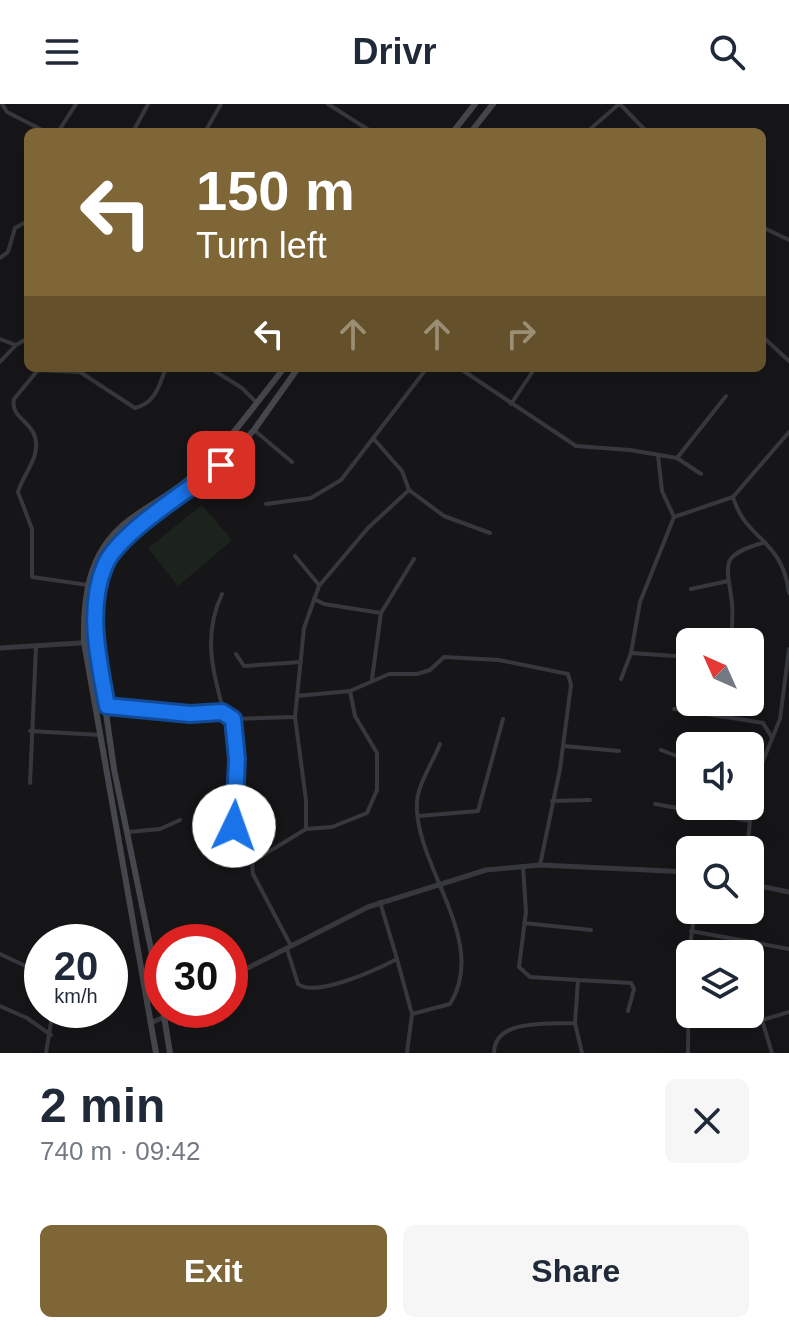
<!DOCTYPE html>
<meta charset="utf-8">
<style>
:root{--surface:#fff;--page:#f6f6f7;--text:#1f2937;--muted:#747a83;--accent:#7e6636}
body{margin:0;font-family:Arial,sans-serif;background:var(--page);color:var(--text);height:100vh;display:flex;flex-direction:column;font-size:30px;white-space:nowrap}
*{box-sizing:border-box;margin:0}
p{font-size:26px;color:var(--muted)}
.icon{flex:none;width:44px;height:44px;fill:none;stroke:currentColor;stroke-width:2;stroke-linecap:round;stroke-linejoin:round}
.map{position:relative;height:949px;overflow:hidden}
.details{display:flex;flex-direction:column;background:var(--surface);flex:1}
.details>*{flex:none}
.top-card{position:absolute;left:24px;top:24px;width:742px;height:244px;border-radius:12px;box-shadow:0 8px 32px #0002;background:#7e6636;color:#fff;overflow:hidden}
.needle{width:52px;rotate:315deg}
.controls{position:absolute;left:676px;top:524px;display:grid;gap:16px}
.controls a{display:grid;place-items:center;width:88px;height:88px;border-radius:12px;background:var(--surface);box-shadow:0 8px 32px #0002;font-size:40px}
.speed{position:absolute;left:24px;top:820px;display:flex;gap:16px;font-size:40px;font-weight:700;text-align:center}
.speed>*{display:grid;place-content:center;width:104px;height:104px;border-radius:50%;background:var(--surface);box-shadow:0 8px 32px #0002;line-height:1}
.speed small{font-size:20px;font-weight:400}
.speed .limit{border:12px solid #d22;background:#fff;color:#111}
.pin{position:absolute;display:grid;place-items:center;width:68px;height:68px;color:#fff;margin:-34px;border-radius:16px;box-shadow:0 4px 12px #0006}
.me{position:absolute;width:88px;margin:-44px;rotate:3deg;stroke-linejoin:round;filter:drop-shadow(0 0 6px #0008)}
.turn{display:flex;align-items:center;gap:28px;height:168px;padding:0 40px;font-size:36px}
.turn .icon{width:104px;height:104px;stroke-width:2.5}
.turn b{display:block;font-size:56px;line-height:68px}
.lanes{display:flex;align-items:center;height:76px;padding:0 40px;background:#0003;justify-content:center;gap:40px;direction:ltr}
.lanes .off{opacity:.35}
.round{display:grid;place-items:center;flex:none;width:84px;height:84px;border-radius:12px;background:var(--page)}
.head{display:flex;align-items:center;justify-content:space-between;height:136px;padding:0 40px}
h1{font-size:48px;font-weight:600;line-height:60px}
.cta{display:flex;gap:16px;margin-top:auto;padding:16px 40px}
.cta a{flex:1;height:92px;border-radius:12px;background:var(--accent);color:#fff;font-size:32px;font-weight:600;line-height:92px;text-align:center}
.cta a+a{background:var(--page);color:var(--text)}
header{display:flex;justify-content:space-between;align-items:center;height:104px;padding:0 40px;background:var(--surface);font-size:36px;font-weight:600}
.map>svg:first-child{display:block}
</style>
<header><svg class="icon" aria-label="menu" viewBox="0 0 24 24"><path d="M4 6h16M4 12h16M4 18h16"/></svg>Drivr<svg class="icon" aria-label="search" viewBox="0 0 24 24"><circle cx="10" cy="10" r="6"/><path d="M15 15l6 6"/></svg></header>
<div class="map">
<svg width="789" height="949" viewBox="0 0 789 949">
<rect width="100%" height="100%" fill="#161618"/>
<!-- green -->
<path fill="#1c231d" d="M202,401L232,436L178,482L148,444Z"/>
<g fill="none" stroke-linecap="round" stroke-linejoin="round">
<!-- minor -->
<path stroke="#37383d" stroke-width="4" d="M2,0L7,8L46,28
M328,0L372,28
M620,0L647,28
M58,28L76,0
M133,28L148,0
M205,28L221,0
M587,28L619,0
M762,123L789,136
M0,154L8,148L15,124L28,117
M762,232L789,257
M0,235L16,241L28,234
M0,258L15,242
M210,264L242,284L257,299
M459,264L576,342L630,346L677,354L726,292
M511,300L535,264
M254,326L292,358
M373,334L402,367L409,386
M658,351L662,387L674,413L733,393L789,328
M677,354L701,370
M733,393C746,437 782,434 789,489
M266,400L311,394L341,376L427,264
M295,452L319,481
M88,481L32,473V425L18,388C23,370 41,353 35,333C31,317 10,313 14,295L38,266L80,268L135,304C156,299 159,281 166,264
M691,485L728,477
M222,490C203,530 212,567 224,608
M314,495L324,500L381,509
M731,538C732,525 733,511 732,499C727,458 718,452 765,438
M631,549L690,553
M236,550L244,562L301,558
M372,575L381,509L414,455
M621,575L631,549L640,498L674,413
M297,592L350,587L389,570H417L430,566L444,553L499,556L568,570L571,581L560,665L540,761
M725,598L726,613L763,619L771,632
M107,602L190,610L222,608L233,615
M674,605L726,613
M233,615L237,655L234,722L243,746L252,758L253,770L290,840
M233,615L294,613
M30,627L100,631
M563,642L619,647
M661,646L690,657
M30,679L36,543
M552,697L590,696
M655,700L750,717
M419,712L478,707L503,615
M306,725V696L295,613L304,524L319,482L368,424L409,386L444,412L490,429
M306,725L332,723L367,709L377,686V649L355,612L350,587
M128,728L160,725L180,716
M747,746L754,679L780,615L789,545
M252,758L306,725
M523,762L526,808L519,863L530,873L578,876L575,919L582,949
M524,819L591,826
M691,827L789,845
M287,845L298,880C316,894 378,865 397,855L380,798
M0,850L32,865L42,874
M397,855L412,910
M578,876L631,879L634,885L628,907
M0,902L27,914L51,931
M46,949L53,906
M407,949L412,910L450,900C490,836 413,761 417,697C419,678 433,658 440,640
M494,949C494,914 551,920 575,919
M688,949L689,848L695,806
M772,949L762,916L789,908"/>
<!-- tertiary -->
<path stroke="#37383d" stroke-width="5" d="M0,544L96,538
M750,780L789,788
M230,873L368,803L486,766L540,761L690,768
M150,919L182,906"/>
<!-- secondary -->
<path stroke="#45474d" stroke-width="6" d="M453,28L475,0
M471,28L493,0
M162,899L114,665L96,538L98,486L105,460L120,439L221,361L254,326L298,264
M163,906L170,949
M156,949L84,538C83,494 88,451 123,421C145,402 172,391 193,371C228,339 255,301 284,264"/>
</g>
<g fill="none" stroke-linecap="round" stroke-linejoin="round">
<defs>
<path id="route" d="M221,361C191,385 119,428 105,461C86,505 99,558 107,602L190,610L222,608L233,615L237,655L234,722"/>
</defs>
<!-- route casing -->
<use href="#route" stroke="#114b97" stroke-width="20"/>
<!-- route -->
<use href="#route" stroke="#1a73e8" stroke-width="14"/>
</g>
</svg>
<div class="controls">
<a><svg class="needle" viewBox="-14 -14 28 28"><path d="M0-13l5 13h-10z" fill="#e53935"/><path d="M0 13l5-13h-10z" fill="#747a83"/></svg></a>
<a><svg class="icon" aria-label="sound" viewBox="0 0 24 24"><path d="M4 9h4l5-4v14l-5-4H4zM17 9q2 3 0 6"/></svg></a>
<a><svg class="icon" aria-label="search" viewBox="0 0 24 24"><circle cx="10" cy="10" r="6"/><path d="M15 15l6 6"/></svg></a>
<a><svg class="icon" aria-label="layers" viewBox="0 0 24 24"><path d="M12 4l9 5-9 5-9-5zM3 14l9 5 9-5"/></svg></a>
</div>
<div class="speed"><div>20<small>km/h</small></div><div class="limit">30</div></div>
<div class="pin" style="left:221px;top:361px;background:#d93025"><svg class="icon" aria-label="arrive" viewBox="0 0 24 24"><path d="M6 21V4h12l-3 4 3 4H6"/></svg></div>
<svg class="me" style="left:234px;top:722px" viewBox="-20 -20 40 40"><circle r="19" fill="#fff"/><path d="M0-13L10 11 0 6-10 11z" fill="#1a73e8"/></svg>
<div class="top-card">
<div class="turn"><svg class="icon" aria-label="left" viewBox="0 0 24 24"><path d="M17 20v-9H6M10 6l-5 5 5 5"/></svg><div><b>150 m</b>Turn left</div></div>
<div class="lanes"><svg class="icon" aria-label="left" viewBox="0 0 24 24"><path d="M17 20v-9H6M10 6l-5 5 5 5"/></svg><svg class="icon off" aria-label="ahead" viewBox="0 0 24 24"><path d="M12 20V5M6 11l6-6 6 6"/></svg><svg class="icon off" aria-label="ahead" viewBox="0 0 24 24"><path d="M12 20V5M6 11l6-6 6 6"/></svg><svg class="icon off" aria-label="right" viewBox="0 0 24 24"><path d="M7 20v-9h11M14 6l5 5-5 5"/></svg></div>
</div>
</div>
<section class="details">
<div class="head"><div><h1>2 min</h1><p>740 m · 09:42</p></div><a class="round"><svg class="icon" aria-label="close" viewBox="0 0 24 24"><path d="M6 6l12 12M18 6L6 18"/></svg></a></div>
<div class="cta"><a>Exit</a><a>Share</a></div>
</section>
